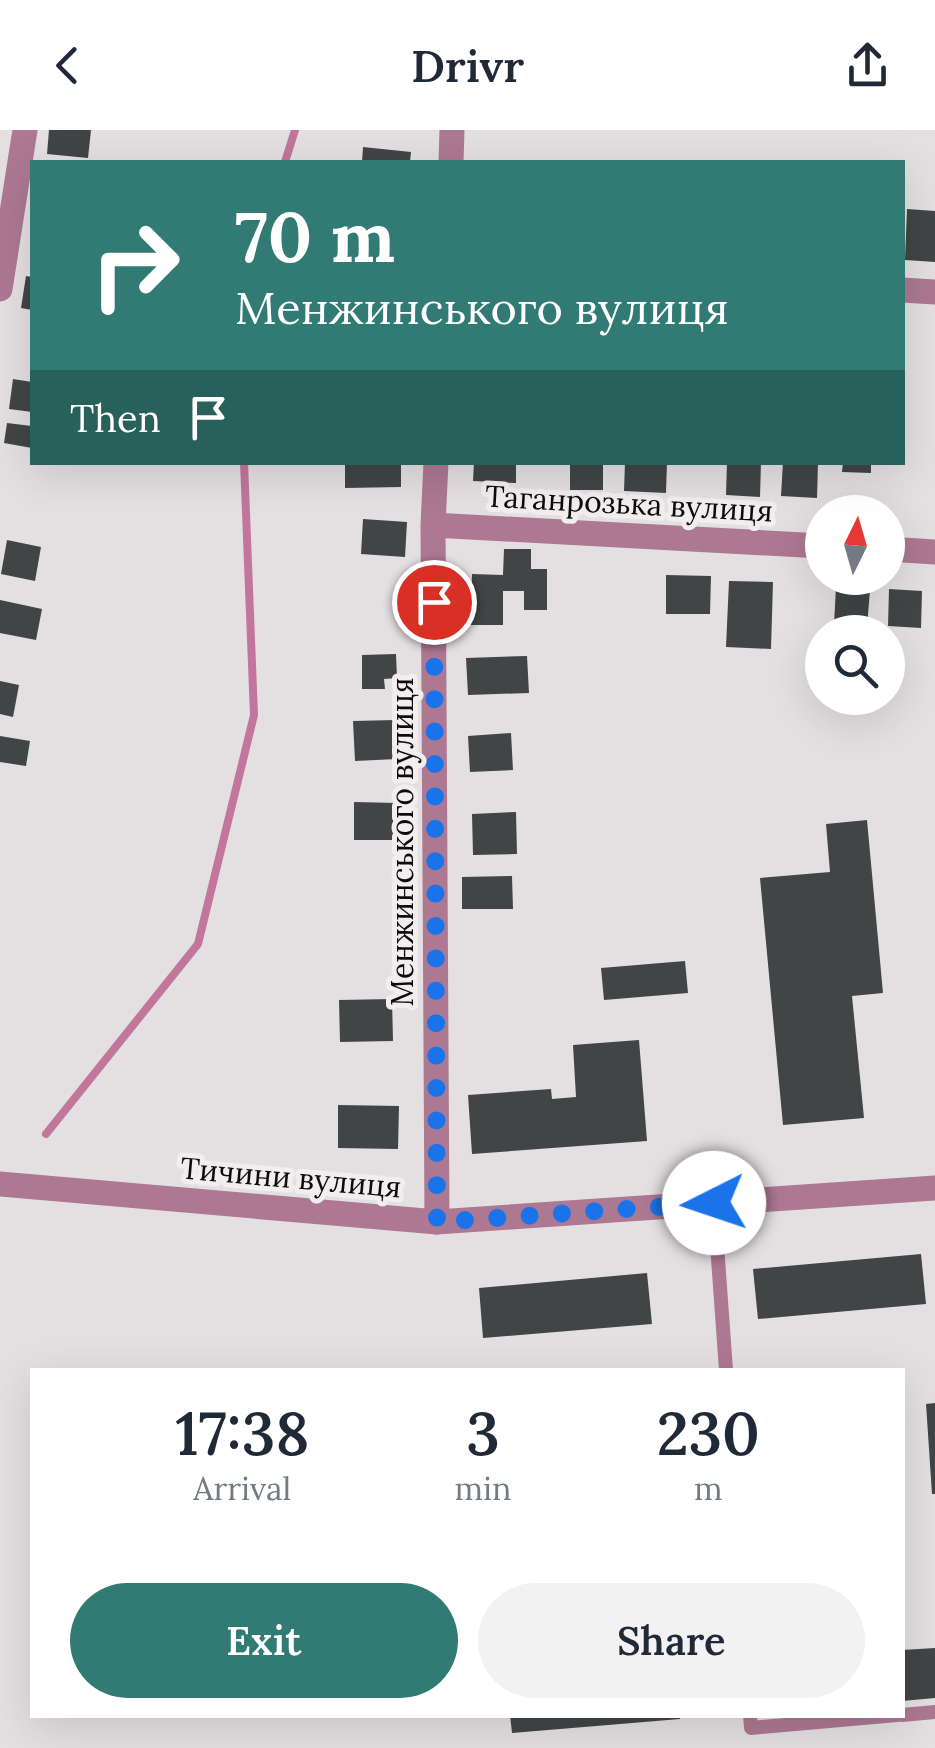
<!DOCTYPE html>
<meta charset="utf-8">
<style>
:root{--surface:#fff;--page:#f2f2f3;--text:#1f2937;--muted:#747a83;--accent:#327a74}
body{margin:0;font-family:Lora,serif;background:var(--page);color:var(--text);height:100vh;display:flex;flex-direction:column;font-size:38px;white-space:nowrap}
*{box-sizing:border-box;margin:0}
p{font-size:32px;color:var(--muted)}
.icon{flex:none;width:55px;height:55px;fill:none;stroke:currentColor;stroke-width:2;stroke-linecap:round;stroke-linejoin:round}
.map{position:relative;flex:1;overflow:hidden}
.drawer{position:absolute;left:30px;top:1238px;width:875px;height:350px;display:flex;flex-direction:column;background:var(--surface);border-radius:0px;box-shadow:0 10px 40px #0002}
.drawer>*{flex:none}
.banner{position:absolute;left:30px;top:30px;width:875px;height:305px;border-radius:0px;box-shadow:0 10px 40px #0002;background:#327a74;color:#fff;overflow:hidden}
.needle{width:65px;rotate:5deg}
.tools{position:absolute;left:805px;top:365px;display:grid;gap:20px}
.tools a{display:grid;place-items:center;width:100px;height:100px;border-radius:50%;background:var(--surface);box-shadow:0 10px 40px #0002;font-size:50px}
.pin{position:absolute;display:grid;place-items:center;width:85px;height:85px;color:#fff;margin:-42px;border:5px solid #fff;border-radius:50%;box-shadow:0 2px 10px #0007}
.me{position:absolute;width:110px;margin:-55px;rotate:266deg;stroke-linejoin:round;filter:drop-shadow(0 0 8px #0008)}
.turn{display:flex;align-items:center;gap:35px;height:210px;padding:0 40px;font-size:45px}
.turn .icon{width:130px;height:130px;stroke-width:2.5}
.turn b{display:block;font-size:70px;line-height:85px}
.then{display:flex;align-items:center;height:95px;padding:0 40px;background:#0003;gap:20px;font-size:38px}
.eta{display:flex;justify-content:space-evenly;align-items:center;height:170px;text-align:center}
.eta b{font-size:60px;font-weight:600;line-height:70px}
.primary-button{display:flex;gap:20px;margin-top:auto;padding:20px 40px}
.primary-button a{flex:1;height:115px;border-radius:60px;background:var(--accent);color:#fff;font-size:40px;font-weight:600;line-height:115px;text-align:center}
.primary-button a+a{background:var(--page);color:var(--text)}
header{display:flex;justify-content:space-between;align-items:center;height:130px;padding:0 40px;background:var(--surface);font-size:45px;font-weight:600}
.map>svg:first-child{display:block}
</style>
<header><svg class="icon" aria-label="back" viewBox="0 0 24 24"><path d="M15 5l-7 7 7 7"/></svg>Drivr<svg class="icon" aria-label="share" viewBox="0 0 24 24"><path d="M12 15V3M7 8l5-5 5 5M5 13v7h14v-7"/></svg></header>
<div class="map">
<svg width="935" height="1618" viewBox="0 0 935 1618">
<rect width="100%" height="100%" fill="#e4e0e2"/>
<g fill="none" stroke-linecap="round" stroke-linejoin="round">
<!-- stream -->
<path stroke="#c2769d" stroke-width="8" d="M285,32L295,0
M46,1004L198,814L254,585L244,332"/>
</g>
<!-- building -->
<path fill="#414545" d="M49,0H91L88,28L47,24Z
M363,17L411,22L410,32H362Z
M907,79L935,81V132L905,130Z
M26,146L32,147V180L21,178Z
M13,249L32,252V282L9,279Z
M7,293L32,296V318L4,313Z
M345,332H401V357L345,358Z
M474,332H516V353L473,351Z
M570,332H603V360H570Z
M625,332H667L666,363L624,361Z
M727,332H761L760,367L726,365Z
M783,332L818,333L817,368L781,366Z
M843,332H871V343L842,342Z
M363,389L407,392L405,427L361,424Z
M7,410L41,417L35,451L1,444Z
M504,419H531V439H547V480H524V461H503V495H471L472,444L503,445Z
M666,445L711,446L710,484H666Z
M729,451L773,452L771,519L726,517Z
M836,457L870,460L867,497L834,494Z
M889,459L922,461L921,498L888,496Z
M0,470L42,479L36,510L0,503Z
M396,524L397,548L384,549L385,559H362V525Z
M527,526L529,563L468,565L466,528Z
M0,551L19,555L13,587L0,584Z
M395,590L397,629L355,631L353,591Z
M511,603L513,640L470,642L468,606Z
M0,606L30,611L26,636L0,632Z
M354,672L397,673V710H354Z
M516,682L517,724L473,725L472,684Z
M867,690L883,863L852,866L864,988L783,995L760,748L830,742L826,694Z
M512,746L513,779H462V747Z
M685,831L688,863L604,870L601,838Z
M392,869L393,911L340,912L339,870Z
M639,910L647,1011L472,1024L468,965L551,959L552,969L576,967L573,915Z
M338,975L399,976L398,1019L338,1018Z
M921,1124L926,1174L758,1189L753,1139Z
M647,1143L652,1194L483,1208L479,1158Z
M935,1273V1364H932L926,1274Z
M935,1518V1568L902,1571V1520Z
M510,1585H680V1589L512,1603Z"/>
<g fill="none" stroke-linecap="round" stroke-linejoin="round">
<!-- service -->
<path stroke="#ad7892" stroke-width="14" d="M714,1073L726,1240
M750,1585L751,1598L897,1585
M902,1585L935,1582"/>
<!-- minor -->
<path stroke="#ad7892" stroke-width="25" d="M451,32L452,0
M902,160L935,162
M436,332L433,395L437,1092
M433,395L822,416
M888,419L935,422"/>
<!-- tertiary -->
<path stroke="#ad7892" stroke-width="25" d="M0,159L25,0
M0,1054L437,1092L935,1058"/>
</g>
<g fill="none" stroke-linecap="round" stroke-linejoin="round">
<!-- route -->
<path stroke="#1a73e8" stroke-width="18" stroke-dasharray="0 32.4" d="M434,472L437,1092L714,1073"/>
</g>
<g text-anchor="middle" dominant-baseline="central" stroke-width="10" stroke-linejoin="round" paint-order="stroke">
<!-- street labels -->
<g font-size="30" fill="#0d0c0d" stroke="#f2edef">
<text transform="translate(629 373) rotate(3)">Таганрозька вулиця</text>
<text transform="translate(402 712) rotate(-90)">Менжинського вулиця</text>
<text transform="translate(291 1047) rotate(5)">Тичини вулиця</text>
</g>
</g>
</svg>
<div class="tools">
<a><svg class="needle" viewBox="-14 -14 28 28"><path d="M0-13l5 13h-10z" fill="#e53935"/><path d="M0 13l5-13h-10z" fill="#747a83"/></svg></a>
<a><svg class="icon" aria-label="search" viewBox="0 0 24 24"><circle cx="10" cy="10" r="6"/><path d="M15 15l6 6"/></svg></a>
</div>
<div class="pin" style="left:434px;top:472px;background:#d93025"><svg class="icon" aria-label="arrive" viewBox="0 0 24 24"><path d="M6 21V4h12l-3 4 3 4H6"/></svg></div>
<svg class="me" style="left:714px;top:1073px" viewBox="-20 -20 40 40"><circle r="19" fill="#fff"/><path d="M0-13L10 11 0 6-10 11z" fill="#1a73e8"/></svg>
<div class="banner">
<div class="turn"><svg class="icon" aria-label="right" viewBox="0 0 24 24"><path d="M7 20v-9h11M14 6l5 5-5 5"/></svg><div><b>70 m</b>Менжинського вулиця</div></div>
<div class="then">Then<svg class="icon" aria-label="arrive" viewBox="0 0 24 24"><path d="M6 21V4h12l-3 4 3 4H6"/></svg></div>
</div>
<section class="drawer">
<div class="eta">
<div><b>17:38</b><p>Arrival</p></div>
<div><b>3</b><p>min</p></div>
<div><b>230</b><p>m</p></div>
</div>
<div class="primary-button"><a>Exit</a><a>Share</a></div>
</section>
</div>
